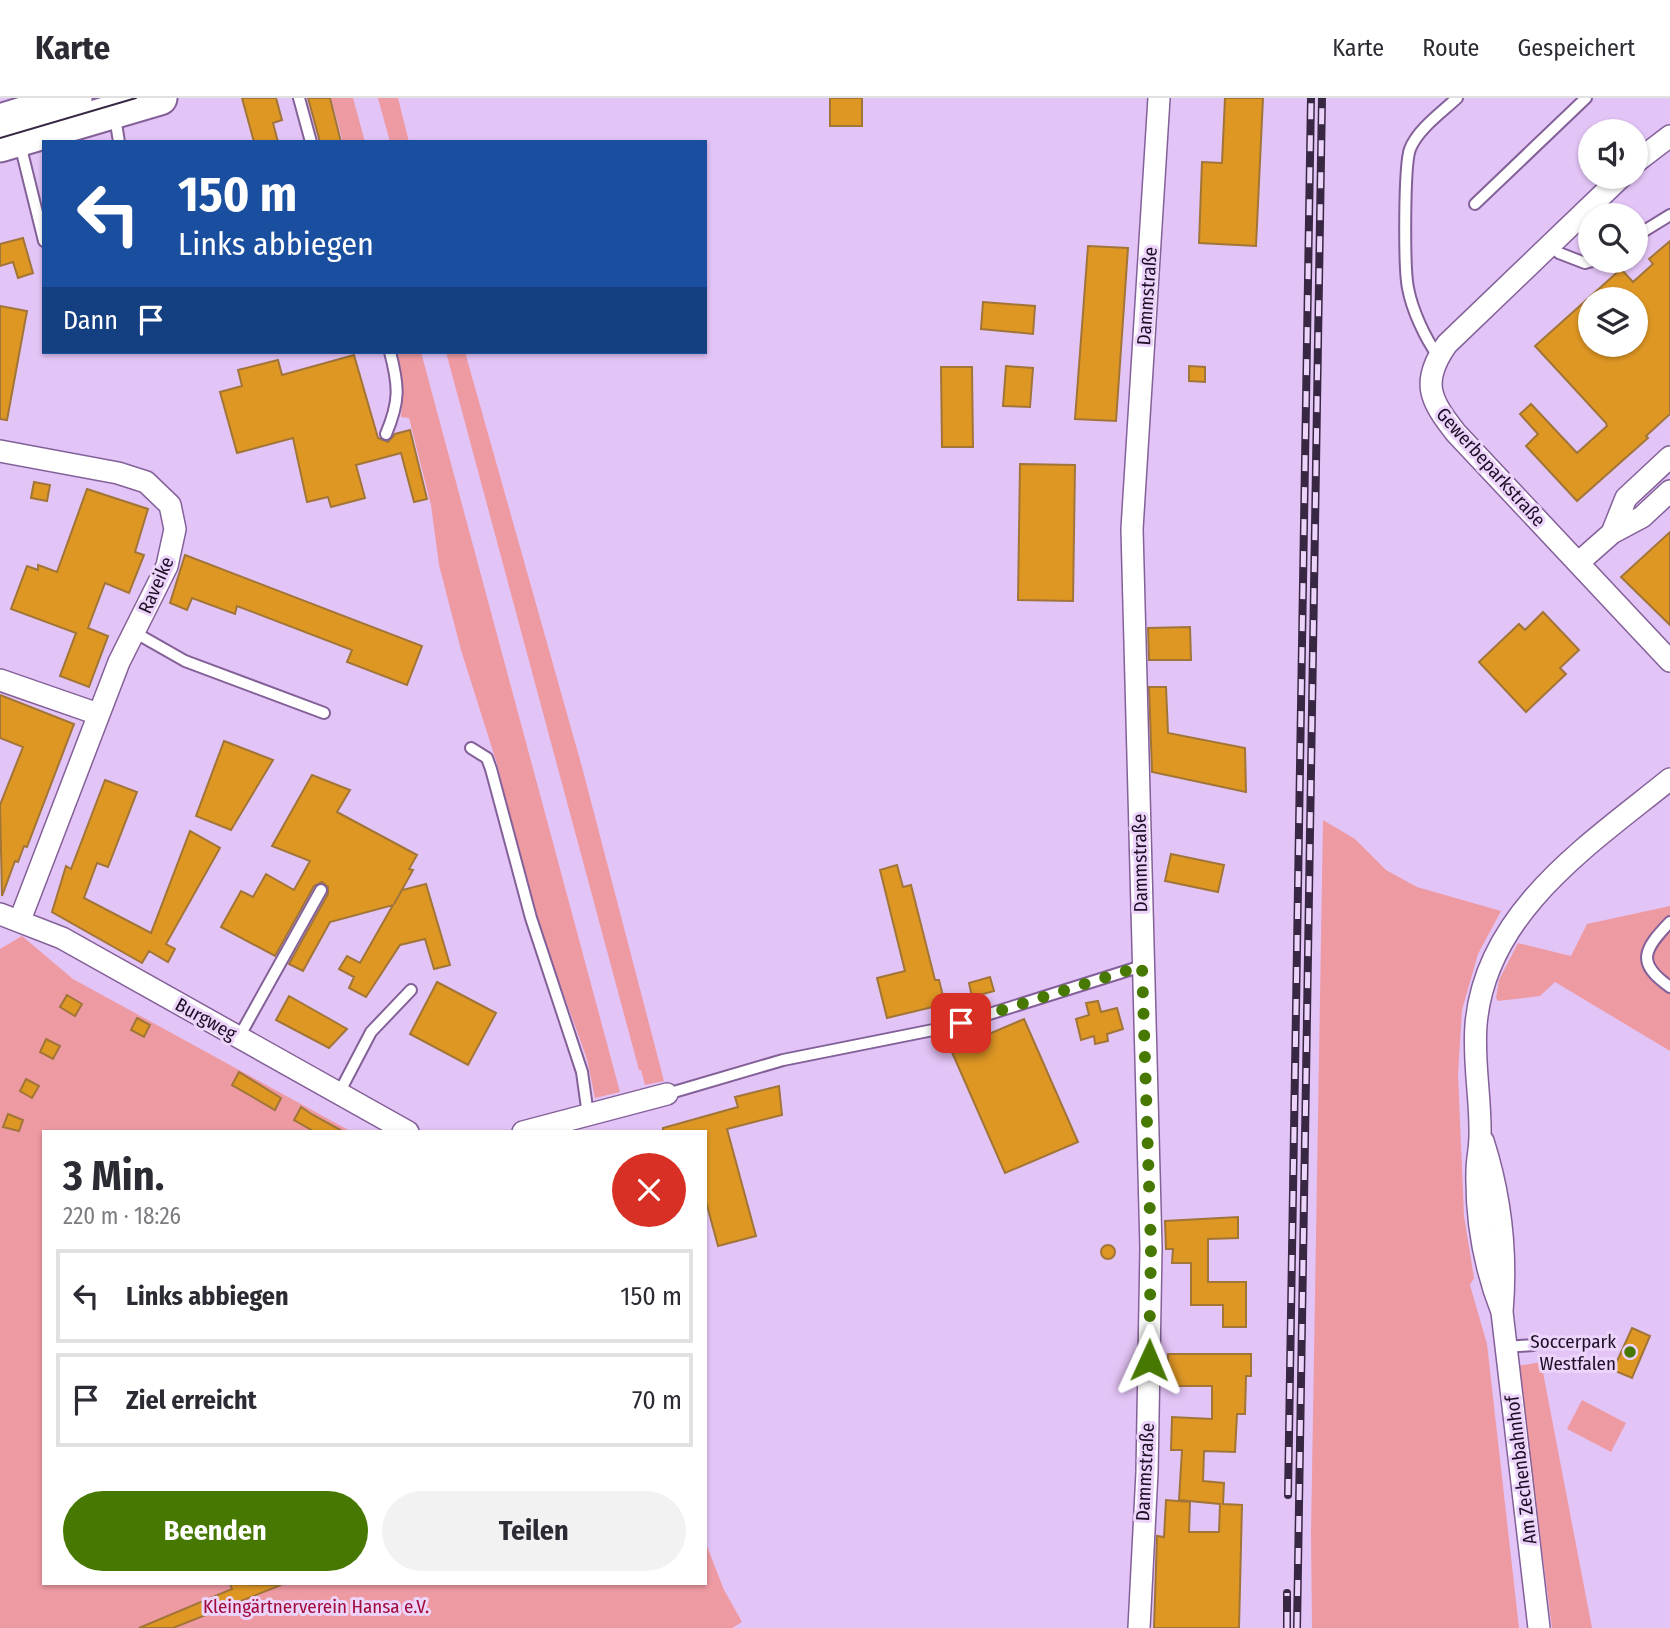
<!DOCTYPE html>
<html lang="de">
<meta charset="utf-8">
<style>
:root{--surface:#fff;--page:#f2f2f3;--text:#2b2b33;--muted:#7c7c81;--line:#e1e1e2;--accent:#467802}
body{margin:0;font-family:"Fira Sans Condensed",sans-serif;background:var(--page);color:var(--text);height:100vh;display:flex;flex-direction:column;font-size:26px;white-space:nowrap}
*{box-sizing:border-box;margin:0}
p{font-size:23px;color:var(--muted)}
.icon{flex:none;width:38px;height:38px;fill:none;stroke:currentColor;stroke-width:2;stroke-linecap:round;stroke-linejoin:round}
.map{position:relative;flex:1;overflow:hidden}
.drawer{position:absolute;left:42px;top:1032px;width:665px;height:455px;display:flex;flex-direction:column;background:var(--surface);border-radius:0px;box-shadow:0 2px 5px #0004}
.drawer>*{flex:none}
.top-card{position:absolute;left:42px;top:42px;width:665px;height:214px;border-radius:0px;box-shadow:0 2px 5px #0004;background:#1a4fa0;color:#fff;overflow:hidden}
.tools{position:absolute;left:1578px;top:21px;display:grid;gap:14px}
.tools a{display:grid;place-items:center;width:70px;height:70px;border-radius:50%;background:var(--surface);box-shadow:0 2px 5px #0004;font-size:35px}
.pin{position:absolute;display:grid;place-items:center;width:60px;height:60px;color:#fff;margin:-30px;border-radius:14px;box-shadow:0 4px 10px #0006}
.me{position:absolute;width:77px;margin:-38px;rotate:1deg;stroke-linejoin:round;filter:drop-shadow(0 0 5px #0008)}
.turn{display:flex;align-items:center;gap:24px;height:147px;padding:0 21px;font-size:32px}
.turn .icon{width:91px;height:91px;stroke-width:2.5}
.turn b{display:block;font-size:49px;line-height:60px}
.then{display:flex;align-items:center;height:66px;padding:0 21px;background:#0003;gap:14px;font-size:26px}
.round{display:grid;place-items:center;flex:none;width:74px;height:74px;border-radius:37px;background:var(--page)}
.summary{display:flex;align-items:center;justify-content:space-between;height:119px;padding:0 21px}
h1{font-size:42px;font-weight:700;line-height:52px}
.primary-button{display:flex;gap:14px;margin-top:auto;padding:14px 21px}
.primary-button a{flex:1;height:80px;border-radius:42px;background:var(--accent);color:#fff;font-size:28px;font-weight:700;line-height:80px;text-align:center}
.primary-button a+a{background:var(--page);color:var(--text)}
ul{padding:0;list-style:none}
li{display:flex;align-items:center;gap:21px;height:94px;margin:0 14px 10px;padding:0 7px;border:4px solid var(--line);border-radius:0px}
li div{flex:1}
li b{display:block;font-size:26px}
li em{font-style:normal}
header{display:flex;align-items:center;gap:42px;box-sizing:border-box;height:98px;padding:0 35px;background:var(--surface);border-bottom:2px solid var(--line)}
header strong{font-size:33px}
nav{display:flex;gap:38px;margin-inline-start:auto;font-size:24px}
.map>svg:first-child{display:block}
</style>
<header>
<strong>Karte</strong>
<nav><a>Karte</a><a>Route</a><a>Gespeichert</a></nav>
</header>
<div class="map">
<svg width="1670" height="1530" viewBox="0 0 1670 1530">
<rect width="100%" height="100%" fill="#e3c4f6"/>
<!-- green -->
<path fill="#ee9aa3" d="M331,0H353L365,44H343Z
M378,0H398L409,44H390Z
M394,254H421L620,994L595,1000L587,961L535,817L497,666L461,552L439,467L431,407L409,320L401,319L403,291Z
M446,254H465L582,669L664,983L645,987L641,972H639Z
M1323,722L1355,741L1386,772L1417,789L1501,813L1478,856L1462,912L1458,976L1464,1118L1474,1180L1470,1187L1487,1246L1519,1530H1312L1311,1435Z
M1670,808V953L1555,884L1540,898L1498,903L1496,900L1499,882L1518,845L1571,858L1587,826Z
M22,838L73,881L352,1034H44V1486H705V1443L724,1492L742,1524L732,1530H0V851Z
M1541,1264L1592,1530H1552L1518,1268Z
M1582,1302L1626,1325L1611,1354L1567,1331Z"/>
<!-- building -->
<path fill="#df9724" stroke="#a17538" stroke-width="2" fill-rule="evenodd" d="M242,0H276L282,22L273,25L278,44H254Z
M308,0H330L341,44H320Z
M830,0H862V28H830Z
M1225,0H1263L1256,148L1199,145L1202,64L1222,65Z
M23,140L33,175L18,180L13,164L0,168V146Z
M1670,143V316L1646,338L1648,340L1577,403L1526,348L1538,336L1520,316L1531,306L1577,355L1607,328L1606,325L1535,248L1621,171L1633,184L1653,166L1649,161ZM1591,201H1636V247H1591Z
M1088,148L1128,150L1116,323L1075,321Z
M983,204L1035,208L1033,236L981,231Z
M0,208L27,213L7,322L0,321Z
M354,257L378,340L388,344L395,336L410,332L427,401L414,404L401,355L356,367L365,400L331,409L328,399L307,404L293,340L237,355L220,294L242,288L238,272L278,262L282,277Z
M1006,268L1033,270L1030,309L1003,308Z
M1189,268L1205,269V284L1189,283Z
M941,269H972L973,349H942Z
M1020,366L1075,367L1073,503L1018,502Z
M34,384L50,387L47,403L31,400Z
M87,391L148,411L135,454L144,457L129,495L105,485L88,530L108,538L89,589L60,578L76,535L11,511L27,468L38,472V467L57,474Z
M1670,434V527L1621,479Z
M185,457L422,548L407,587L347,564L352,552L237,508L235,516L192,500L187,512L170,505Z
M1543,514L1579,552L1560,570L1566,576L1526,614L1479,564L1519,526L1525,532Z
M1190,529L1191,562H1149L1148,530Z
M1149,589H1166L1168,635L1245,650L1246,694L1152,674Z
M0,597L74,626L27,749L24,748L18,764L15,763L2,798L0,707L23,649L0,640Z
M224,643L273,662L231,732L196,718Z
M312,677L350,692L337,714L417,757L409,771L413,772L394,806L402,792L426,786L450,867L434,871L425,841L400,847L366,899L349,890L354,879L339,871L347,858L360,865L393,807L330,824L303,873L289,866L328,796V789L322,784L314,788L275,858L221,829L241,793L253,799L266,776L294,792L310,763L272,748Z
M105,682L137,694L108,769L97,765L84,800L151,835L190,733L220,750L166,846L175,851L168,864L149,853L142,865L52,814L66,768L71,771Z
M1171,756L1224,767L1218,794L1165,783Z
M897,767L903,789L911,787L935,882H939L944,902L940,903L941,907L887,920L877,880L905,873L880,772Z
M990,879L994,893L972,899L969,885Z
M437,884L496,915L468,967L410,936Z
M67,897L82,906L75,918L60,909Z
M289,898L328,920L347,931L329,950L276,922Z
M1098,903L1101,914L1117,910L1123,931L1107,936L1108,943L1095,946L1094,938L1081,942L1076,921L1089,917L1086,905Z
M137,920L150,927L144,939L131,932Z
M1024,921L1078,1044L1005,1075L951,952Z
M46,941L60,948L53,961L40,954Z
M239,974L281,1000L275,1012L232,987Z
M26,981L39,988L32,1000L20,993Z
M779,988L782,1017L727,1031L756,1138L718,1148L705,1100V1034H663V1030L738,1009L735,999Z
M301,1009L313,1017L344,1034H315L294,1022Z
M8,1016L23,1022L19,1033L3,1029Z
M1238,1119V1140L1208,1141V1184H1246V1229H1223V1207H1191V1165H1172L1173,1151H1166L1165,1123Z
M1101 1154a7 7 0 1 1 14 0a7 7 0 1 1-14 0Z
M1632,1230L1650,1238L1632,1280L1613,1272Z
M1168,1256H1251V1278H1246L1245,1316H1237L1235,1354L1204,1353L1203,1383L1224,1385L1223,1406L1242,1407L1239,1530H1154L1157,1438L1164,1439L1166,1402L1190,1404L1189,1434H1219L1220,1406L1179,1402L1182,1352H1171L1172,1319L1212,1321V1288H1168Z
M230,1486L281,1487L173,1530H139L232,1491Z"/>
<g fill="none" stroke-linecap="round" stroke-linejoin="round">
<defs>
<path id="service" d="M299,0L311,44
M115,19L119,44
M20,46L44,143
M1475,106L1586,0
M1636,138L1670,117
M1550,146L1559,155L1585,165L1592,163
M1438,258C1425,240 1412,212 1408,190C1404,171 1404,67 1410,51C1418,31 1441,15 1457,0
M386,336C400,303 399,288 390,254
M134,534L185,563L324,615
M471,650L487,660L491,671L531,820L582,974L588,1017
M1670,824C1643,852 1636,865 1670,889
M239,939L321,792
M339,995L371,934L411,892
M667,996L783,962L948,929L1142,868
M1506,1249L1533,1247"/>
<path id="minor" d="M1636,64L1670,38
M1621,79L1447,246C1420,284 1430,302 1456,335L1670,563
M0,353L118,375L146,384L170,407L175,431L167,468L119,564L20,822
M1612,435L1626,400L1670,359
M1578,465L1612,435L1642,419L1670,393
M0,582L98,616
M0,816L62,840L408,1034
M523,1034L667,996
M1483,1043C1501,1099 1507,1156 1502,1214L1539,1530
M1502,1214C1484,1168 1476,1124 1477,1074C1477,1062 1480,1050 1480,1038C1481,1001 1473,964 1476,927C1485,814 1590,746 1670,681
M1139,1530L1147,1374L1151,1150L1132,431L1159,0"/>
<path id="primary" d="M0,23L75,0
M0,47L160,0"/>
</defs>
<!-- service casing -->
<use href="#service" stroke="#846099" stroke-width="14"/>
<!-- minor casing -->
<use href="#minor" stroke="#846099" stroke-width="24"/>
<!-- primary casing -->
<use href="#primary" stroke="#846099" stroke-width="37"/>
<!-- service -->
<use href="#service" stroke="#fff" stroke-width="10"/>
<!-- minor -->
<use href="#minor" stroke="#fff" stroke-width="21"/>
<!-- primary -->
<use href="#primary" stroke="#fff" stroke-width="33"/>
<!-- tram -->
<path stroke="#382742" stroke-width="2" d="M0,40L136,0"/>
<defs>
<path id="rail" d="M1288,1397L1311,0
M1287,1530V1495
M1297,1530L1322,0"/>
</defs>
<!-- rail casing -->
<use href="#rail" stroke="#382742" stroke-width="8"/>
<!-- rail -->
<use href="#rail" stroke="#ecd4fb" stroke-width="5" stroke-dasharray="16" stroke-linecap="butt"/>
</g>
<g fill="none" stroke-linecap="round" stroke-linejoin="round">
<!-- route -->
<path stroke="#467802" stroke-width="12" stroke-dasharray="0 21.6" d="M961,925L1142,868L1151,1150L1149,1262"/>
</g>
<!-- markers -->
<circle fill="#467802" stroke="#ecd4fb" stroke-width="2.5" cx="1630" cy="1254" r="7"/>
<g text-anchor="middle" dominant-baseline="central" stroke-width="6" stroke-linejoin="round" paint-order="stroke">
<!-- street labels -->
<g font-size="19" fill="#1e0f26" stroke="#ecd4fb">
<text transform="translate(1147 198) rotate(-86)">Dammstraße</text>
<text transform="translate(1491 369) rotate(48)">Gewerbeparkstraße</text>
<text transform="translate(156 487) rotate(-66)">Raveike</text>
<text transform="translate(1140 765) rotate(-91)">Dammstraße</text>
<text transform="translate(206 921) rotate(29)">Burgweg</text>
<text transform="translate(1521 1372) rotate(-97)">Am Zechenbahnhof</text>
<text transform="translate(1145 1374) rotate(-87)">Dammstraße</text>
</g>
<!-- poi labels -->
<g font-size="19" fill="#1e0f26" stroke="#ecd4fb" text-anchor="end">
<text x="1616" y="1243">Soccerpark<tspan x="1616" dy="22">Westfalen</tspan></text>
</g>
<!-- park labels -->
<g font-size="19" fill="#a10c3b" stroke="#ecd4fb">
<text x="316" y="1508">Kleingärtnerverein Hansa e.V.</text>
</g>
</g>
</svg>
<div class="tools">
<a><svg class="icon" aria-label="sound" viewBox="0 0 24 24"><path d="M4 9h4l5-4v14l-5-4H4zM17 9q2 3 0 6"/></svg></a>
<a><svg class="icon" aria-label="search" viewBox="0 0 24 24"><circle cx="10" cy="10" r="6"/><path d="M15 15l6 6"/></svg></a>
<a><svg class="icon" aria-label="layers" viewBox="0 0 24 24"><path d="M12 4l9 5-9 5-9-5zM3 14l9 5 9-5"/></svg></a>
</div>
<div class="pin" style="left:961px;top:925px;background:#d93025"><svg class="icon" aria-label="arrive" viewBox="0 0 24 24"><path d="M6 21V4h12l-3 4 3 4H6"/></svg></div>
<svg class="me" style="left:1149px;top:1262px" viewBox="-20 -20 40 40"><path d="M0-17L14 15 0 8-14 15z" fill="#467802" stroke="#fff" stroke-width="4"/></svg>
<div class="top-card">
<div class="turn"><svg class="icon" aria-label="left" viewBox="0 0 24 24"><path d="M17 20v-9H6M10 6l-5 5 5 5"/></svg><div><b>150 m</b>Links abbiegen</div></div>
<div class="then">Dann<svg class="icon" aria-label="arrive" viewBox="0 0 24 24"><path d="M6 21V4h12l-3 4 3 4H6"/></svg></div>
</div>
<section class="drawer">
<div class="summary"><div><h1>3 Min.</h1><p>220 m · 18:26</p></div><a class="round" style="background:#d93025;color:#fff"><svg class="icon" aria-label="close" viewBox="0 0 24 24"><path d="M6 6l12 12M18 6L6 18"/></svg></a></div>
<ul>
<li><svg class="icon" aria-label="left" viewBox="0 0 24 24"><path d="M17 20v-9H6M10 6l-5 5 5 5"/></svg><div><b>Links abbiegen</b></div><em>150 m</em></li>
<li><svg class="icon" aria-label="arrive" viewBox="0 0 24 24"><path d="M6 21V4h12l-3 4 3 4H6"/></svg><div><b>Ziel erreicht</b></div><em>70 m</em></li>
</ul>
<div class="primary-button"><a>Beenden</a><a>Teilen</a></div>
</section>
</div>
